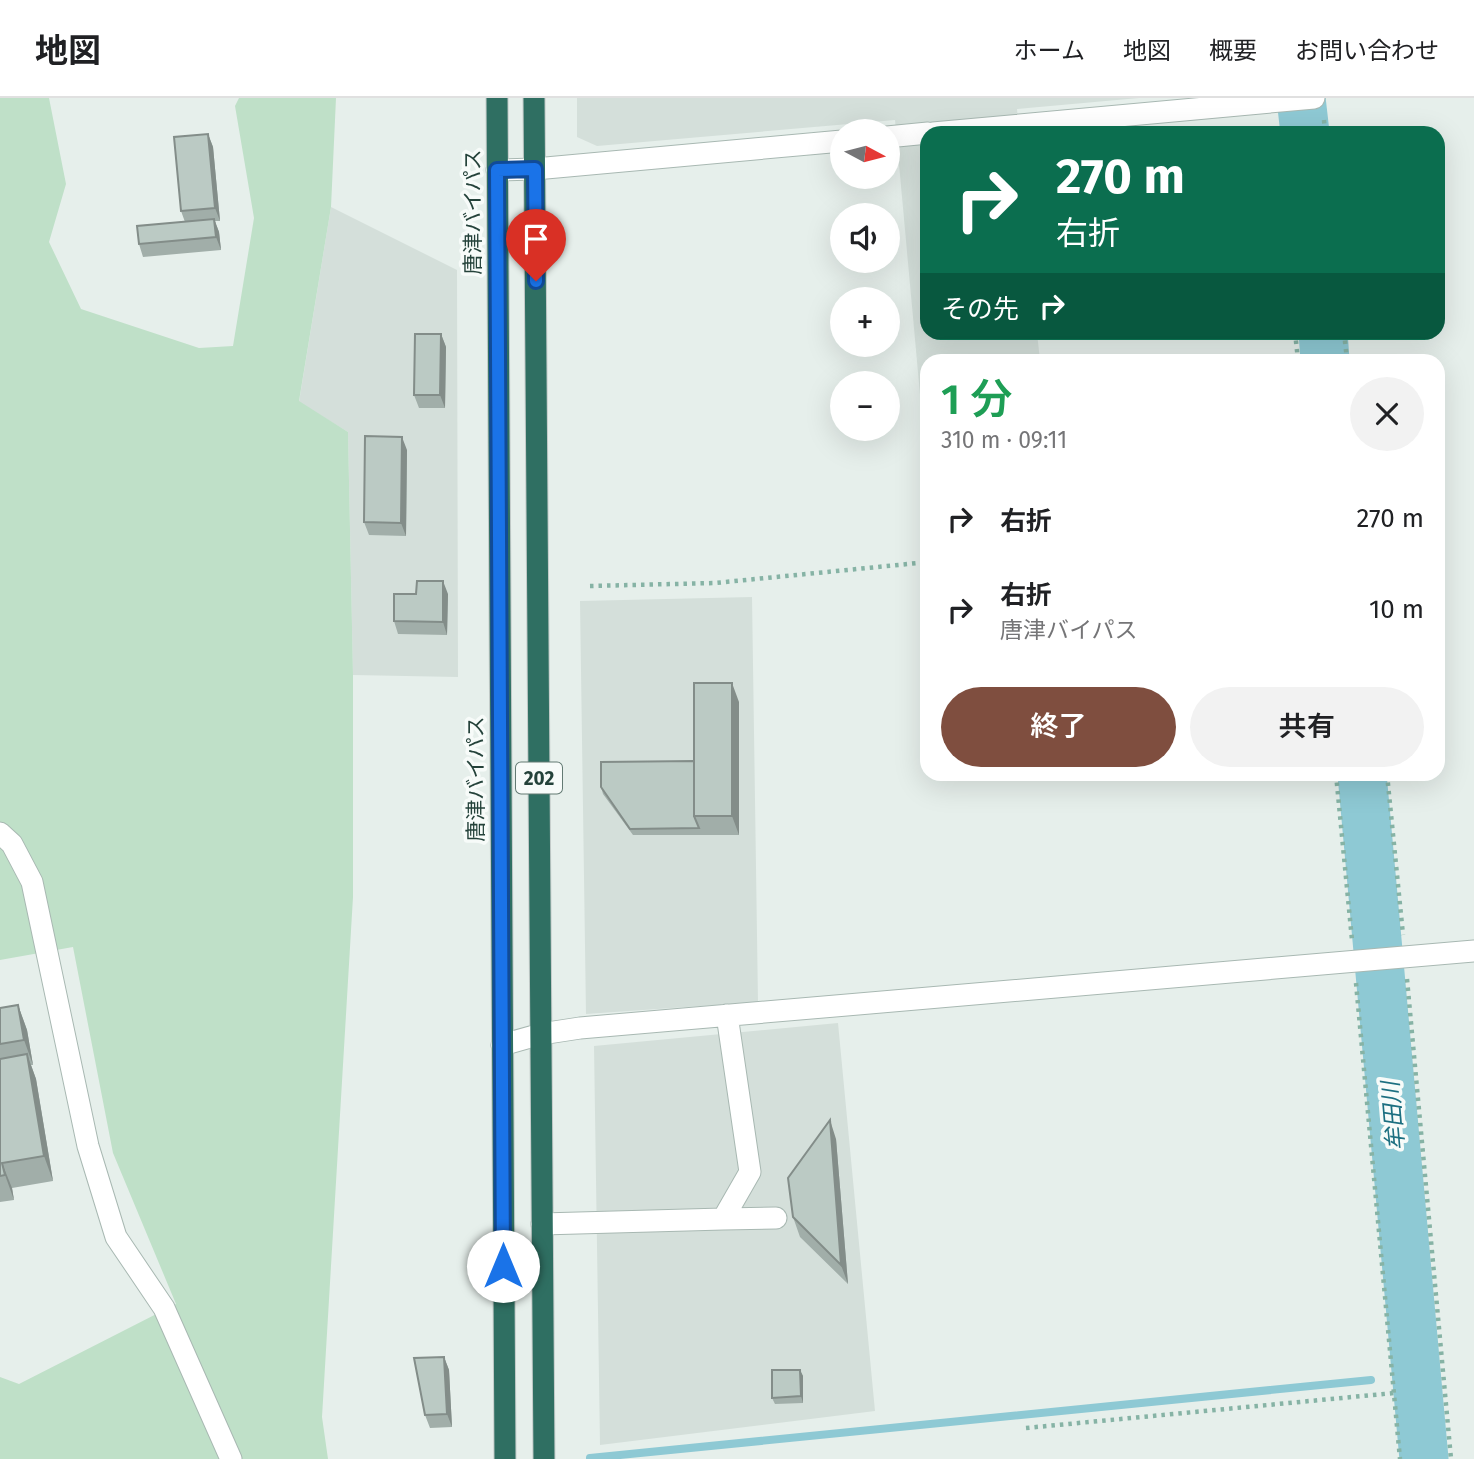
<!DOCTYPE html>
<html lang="ja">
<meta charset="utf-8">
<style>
:root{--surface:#fff;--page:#f2f2f2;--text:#202124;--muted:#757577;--line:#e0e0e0;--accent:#7f4e3f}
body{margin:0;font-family:"Fira Sans","Noto Sans JP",sans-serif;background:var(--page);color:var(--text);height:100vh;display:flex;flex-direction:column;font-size:26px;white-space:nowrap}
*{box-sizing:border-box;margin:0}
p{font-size:23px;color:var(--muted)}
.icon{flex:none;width:38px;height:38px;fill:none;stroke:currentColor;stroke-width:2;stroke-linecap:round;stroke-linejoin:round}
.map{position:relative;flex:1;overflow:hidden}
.panel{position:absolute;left:920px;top:256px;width:525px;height:427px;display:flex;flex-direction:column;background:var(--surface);border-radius:21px;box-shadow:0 7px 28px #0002}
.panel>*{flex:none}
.top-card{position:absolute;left:920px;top:28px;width:525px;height:214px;border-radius:21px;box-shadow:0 7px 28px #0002;background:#0b6e4f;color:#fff;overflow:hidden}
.needle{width:46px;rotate:97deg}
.tools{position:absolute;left:830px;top:21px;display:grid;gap:14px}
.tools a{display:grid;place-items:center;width:70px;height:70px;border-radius:50%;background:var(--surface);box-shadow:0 7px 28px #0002;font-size:35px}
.pin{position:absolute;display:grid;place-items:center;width:60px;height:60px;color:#fff;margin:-72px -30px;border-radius:50% 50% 50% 0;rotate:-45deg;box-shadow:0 0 7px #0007}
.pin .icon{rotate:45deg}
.me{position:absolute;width:77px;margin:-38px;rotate:0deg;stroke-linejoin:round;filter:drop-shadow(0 0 5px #0008)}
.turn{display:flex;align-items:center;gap:24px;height:147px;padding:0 21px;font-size:32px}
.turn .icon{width:91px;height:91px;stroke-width:2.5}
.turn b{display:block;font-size:49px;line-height:60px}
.then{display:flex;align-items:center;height:66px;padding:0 21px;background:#0003;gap:14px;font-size:26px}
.round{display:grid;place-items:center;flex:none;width:74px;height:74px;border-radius:37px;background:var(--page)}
.head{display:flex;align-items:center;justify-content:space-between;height:119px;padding:0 21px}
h1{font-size:42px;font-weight:600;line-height:52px;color:#1e9e55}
.action{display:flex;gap:14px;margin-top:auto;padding:14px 21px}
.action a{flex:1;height:80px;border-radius:42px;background:var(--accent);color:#fff;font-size:28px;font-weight:600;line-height:80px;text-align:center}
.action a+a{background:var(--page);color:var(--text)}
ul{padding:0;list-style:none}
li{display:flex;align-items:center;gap:21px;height:91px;padding:0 21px}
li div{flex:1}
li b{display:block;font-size:26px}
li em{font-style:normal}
header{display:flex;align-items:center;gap:42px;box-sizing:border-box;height:98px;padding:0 35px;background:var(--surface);border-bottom:2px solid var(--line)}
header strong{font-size:33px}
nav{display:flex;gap:38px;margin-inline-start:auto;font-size:24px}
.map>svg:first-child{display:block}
</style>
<header>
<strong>地図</strong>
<nav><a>ホーム</a><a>地図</a><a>概要</a><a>お問い合わせ</a></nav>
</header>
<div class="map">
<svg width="1474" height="1361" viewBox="0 0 1474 1361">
<rect width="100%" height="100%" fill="#e6efeb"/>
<!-- built -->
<path fill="#d4dfda" d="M577,0H1139L1017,11L1019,35H928V234L1037,235L1040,262H928L927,373L895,22L597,48L577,39Z
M331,109L457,172L458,579L353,577L348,334L299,304Z
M752,499L758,904L586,916L580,503Z
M838,925L875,1313L600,1347L594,948Z"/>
<!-- green -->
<path fill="#bfe0c8" d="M0,0H49L66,86L49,144L81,211L199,250L233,248L254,120L235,8L239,0H336L331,109L299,303L348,334L353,577V799L322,1319L328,1361H0V1279L19,1286L176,1206L113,1055L73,849L0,862Z"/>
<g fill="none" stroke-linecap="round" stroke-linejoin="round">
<!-- stream -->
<path stroke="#8ec9d4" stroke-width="8" d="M590,1360L1371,1282"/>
<!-- river -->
<path stroke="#8ec9d4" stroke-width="49" d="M1301,0L1305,35
M1323,234L1325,262
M1362,676L1424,1361"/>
<defs>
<path id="minor" d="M933,35L1314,0
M887,39L928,35
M497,72L535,71L842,43
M0,735L12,746L32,784L88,1048L116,1139L164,1210L231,1361
M502,947L541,936L580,930L1474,853
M723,1121L776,1120
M542,1126L723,1121L750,1074L727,917"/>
<path id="highway" d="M497,0L505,1361
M534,0L544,1361"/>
</defs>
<!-- minor casing -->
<use href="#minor" stroke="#a8b8b2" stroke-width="23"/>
<!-- highway casing -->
<use href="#highway" stroke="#c2cac8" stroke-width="23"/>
<!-- path -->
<path stroke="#86b3a5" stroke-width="4.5" stroke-dasharray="3.5 5" stroke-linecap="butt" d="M1324,22L1325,35
M1295,234L1298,262
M1344,234L1347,262
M590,488L715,485L928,464
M1336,676L1352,842
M1387,676L1403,837
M1407,881L1451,1361
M1356,885L1400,1361
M1026,1330L1394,1295"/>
<!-- minor -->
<use href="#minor" stroke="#fff" stroke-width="21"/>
<!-- highway -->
<use href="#highway" stroke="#2f6f62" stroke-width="21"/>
</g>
<!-- wall -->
<path fill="#a1aea9" d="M208,36L213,49L220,123H215L219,134L221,152L143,159L139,146L185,124L181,113Z
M441,236L446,249L445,310H419L414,297Z
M407,352L406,438L369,437L364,424Z
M416,496H448L447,537L398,536L394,523Z
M739,604V737H633L603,696L601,689L694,663Z
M18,907L27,932L33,967H31L36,981L53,1083L12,1090L14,1102L0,1104V910Z
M836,1041L848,1186L800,1139L793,1119Z
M444,1259L449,1272L452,1329L430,1330L425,1317Z
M800,1272L803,1278V1305L775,1306L772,1300Z"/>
<!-- shaded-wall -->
<path fill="#838d89" d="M208,36L213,49L220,123L215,110Z
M214,121L219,134L221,152L216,139Z
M441,236L446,249L445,310L440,297Z
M402,339L407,352L406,438L401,425Z
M443,483L448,496L447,537L443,524Z
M732,585L739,604V737L732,718Z
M18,907L27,932L33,967L24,942Z
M27,956L36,981L53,1083L44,1058Z
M830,1022L836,1041L848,1186L841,1167Z
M2,1065L12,1090L14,1102L5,1077Z
M444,1259L449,1272L452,1329L447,1316Z
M800,1272L803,1278V1305L801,1298Z"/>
<!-- building -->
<path fill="#bbcac4" stroke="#838d89" stroke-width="2" d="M208,36L215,110L181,113L174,39Z
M214,121L216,139L139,146L137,128Z
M415,236H441L440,297H414Z
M365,338L402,339L401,425L364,424Z
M417,483H443V524L394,523V496H416Z
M694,585H732V718H694Z
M694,663V718L699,730L630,731L601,689V664Z
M18,907L24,942L0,946V910Z
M27,956L44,1058L2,1065L5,1077L0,1078V961Z
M830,1022L841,1167L793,1119L788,1080Z
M444,1259L447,1316L425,1317L414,1260Z
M772,1272H800L801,1298L772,1300Z"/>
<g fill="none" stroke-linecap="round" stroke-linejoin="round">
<defs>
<path id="route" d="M503,1168L497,72L535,71L536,183"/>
</defs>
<!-- route casing -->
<use href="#route" stroke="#114b97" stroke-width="18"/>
<!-- route -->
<use href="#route" stroke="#1a73e8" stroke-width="12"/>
</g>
<g text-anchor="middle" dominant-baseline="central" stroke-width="7" stroke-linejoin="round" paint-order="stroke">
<!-- shield labels -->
<rect fill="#f7fbf9" stroke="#637a73" stroke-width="2" x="516" y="664.5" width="46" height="31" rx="5"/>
<g font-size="19" font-weight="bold" fill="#24423a">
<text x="539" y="680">202</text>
</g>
<!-- street labels -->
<g font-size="21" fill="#24423a" stroke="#f7fbf9">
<text transform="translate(473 114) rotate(-90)">唐津バイパス</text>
<text transform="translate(476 681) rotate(-90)">唐津バイパス</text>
</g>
<!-- water labels -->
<g font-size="23" font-style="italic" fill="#1c6f80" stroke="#f7fbf9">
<text transform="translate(1393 1018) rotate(-95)">牟田川</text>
</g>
</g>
</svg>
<div class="tools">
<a><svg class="needle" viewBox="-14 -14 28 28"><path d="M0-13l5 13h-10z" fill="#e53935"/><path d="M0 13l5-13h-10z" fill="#757577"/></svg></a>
<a><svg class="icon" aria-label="sound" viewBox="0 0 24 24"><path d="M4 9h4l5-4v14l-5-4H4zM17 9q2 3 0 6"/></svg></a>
<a>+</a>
<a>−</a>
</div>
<div class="pin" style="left:536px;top:183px;background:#d93025"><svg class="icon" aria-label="arrive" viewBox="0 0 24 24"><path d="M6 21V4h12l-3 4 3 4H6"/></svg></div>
<svg class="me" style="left:503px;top:1168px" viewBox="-20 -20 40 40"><circle r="19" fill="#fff"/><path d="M0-13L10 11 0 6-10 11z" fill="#1a73e8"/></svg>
<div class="top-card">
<div class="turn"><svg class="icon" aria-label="right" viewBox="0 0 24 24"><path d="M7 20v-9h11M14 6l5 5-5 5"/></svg><div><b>270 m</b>右折</div></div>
<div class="then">その先<svg class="icon" aria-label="right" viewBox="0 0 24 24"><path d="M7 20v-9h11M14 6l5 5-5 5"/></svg></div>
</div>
<section class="panel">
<div class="head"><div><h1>1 分</h1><p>310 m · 09:11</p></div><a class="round"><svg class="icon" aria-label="close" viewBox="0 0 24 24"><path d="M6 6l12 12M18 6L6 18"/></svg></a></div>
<ul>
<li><svg class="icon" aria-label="right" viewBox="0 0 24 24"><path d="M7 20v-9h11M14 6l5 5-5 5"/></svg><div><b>右折</b></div><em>270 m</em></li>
<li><svg class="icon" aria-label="right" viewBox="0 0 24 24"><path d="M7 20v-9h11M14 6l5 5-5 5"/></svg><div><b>右折</b><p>唐津バイパス</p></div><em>10 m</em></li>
</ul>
<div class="action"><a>終了</a><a>共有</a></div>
</section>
</div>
